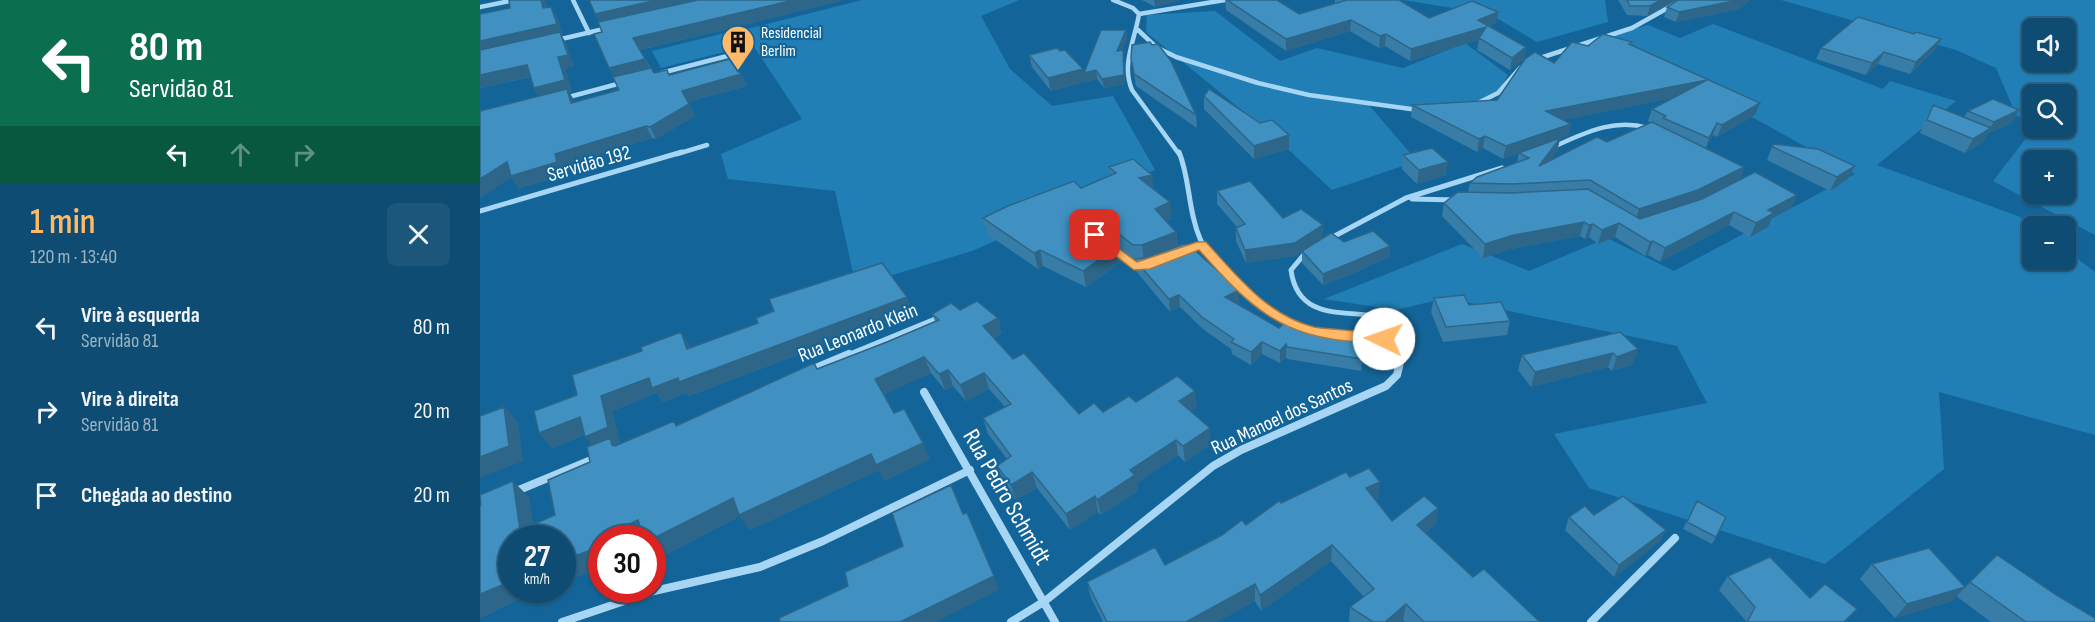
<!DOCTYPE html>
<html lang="pt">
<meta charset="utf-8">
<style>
:root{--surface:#0e4c73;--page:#1c567b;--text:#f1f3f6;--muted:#9bb4c4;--line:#2e6385;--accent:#ffb968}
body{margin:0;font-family:"Sofia Sans Condensed",sans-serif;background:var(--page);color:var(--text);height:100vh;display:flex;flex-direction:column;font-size:22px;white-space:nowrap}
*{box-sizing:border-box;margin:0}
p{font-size:20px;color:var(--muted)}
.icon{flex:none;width:33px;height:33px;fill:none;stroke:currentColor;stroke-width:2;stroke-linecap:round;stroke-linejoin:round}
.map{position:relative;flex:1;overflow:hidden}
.sheet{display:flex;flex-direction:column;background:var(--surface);width:480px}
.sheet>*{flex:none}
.banner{background:#0b6e4f;color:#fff;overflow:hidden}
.controls{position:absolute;left:1542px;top:18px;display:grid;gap:12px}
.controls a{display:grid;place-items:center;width:54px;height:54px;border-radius:9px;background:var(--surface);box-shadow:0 2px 4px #0004,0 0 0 2px var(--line);font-size:30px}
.speed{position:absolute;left:18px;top:525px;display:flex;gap:12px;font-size:30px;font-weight:700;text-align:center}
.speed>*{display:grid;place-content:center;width:78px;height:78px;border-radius:50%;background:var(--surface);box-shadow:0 2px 4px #0004,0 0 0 2px var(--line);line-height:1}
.speed small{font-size:15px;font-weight:400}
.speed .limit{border:9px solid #d22;background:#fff;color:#111}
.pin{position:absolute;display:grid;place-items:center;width:51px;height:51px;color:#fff;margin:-26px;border-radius:12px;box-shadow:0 3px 9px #0006}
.me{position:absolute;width:66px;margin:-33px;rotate:273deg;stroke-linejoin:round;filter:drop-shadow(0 0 4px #0008)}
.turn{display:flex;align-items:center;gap:21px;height:126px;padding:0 30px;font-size:27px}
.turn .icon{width:78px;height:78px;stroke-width:2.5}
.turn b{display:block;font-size:42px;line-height:51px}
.lanes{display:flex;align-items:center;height:57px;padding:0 30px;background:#0003;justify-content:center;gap:30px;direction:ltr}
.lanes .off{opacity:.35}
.round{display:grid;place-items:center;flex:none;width:63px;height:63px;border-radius:9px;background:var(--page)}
.head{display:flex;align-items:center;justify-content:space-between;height:102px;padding:0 30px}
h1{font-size:36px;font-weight:600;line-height:45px;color:var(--accent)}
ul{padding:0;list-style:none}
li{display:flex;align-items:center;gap:18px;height:84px;padding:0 30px}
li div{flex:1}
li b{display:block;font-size:22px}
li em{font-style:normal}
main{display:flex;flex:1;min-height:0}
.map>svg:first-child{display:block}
</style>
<main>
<section class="sheet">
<div class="banner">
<div class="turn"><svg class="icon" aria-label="left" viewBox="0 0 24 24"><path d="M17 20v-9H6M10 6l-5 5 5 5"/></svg><div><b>80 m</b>Servidão 81</div></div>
<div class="lanes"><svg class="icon" aria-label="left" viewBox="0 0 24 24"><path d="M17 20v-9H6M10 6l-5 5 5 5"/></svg><svg class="icon off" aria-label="ahead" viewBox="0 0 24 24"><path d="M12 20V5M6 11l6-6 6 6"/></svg><svg class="icon off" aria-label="right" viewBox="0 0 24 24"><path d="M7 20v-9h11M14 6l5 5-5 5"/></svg></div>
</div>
<div class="head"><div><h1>1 min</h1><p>120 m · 13:40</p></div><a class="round"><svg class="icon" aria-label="close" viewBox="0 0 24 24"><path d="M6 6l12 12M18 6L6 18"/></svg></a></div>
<ul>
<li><svg class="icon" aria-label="left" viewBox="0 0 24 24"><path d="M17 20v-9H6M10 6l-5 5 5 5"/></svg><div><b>Vire à esquerda</b><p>Servidão 81</p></div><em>80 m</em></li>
<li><svg class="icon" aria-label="right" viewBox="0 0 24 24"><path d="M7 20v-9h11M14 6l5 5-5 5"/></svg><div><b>Vire à direita</b><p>Servidão 81</p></div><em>20 m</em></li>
<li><svg class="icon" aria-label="arrive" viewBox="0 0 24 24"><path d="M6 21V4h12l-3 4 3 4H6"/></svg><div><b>Chegada ao destino</b></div><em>20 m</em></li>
</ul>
</section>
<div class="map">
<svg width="1615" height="622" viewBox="0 0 1615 622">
<rect width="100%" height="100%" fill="#136599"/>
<!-- green -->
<path fill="#217fb6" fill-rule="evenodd" d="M382,0H539L501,16L530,69L572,106L633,96L675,170L492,251L376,286L355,191L248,179L241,154L322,119L263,30Z
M923,0H1125L1128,22L1057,42L1010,14Z
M1301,0H1615V235L1513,181L1554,128H1586V94H1552V124L1536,115L1516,68L1476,50ZM1552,28H1586V62H1552ZM1552,160H1586V194H1552Z
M735,11L800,61L837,48L923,68L985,43L1028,75C1025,80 1022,87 1017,91C990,116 922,108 888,104L937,161L852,190L796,138L666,32L667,15Z
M1233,24L1403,89L1410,81L1476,101L1397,165L1538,216L1553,226L1552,260H1586V250L1615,272V435L1459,392L1464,469L1345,564L1109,488L1074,434L1227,403L1197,346L966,298L916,310L844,299L982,244L1049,271L1127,238L1194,271L1375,174L1127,37L1168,25L1200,38Z
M249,32L260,48L181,68L172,51Z"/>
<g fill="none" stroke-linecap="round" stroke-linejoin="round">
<!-- street-far2 -->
<path stroke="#a6d6f3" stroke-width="4.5" d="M93,0L109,33
M633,0L653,8L659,14C655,40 641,64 652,90L699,154
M0,7L35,0
M659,14L745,0
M658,30L676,47L696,57L778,83L829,95L938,110
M77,40L128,28
M1057,59L1152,28L1202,0
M181,73L259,53
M85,98L145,82
M996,104L1018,93L1040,68
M1073,147C1105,133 1133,118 1168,128
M197,154L227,145"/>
<!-- street-far1 -->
<path stroke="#a6d6f3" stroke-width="5" d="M699,152C708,174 708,197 714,220C725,269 770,303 813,324
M932,199L976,200
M0,211L202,152
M849,239L926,198L1022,168
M635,251L654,266H662
M827,251L811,270C820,339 903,295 923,332L922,356
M864,336L924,340
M365,356L460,317"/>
<!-- street -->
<path stroke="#a6d6f3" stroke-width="8" d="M331,370L369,354
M444,392L575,622
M34,492L116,458
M82,622L174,591L280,567L343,541L490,470
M531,622L565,601L733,466L761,450L906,386L917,375L922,354
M1111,622L1195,538"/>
</g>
<!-- wall -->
<path fill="#377da7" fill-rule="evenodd" d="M29,0H65L67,7H71L77,17L83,34L81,35L86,43L94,66L85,68L92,92H89L95,102L139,90L134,77L114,34L361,1L160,50L174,73L189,75L261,74L267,86L208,102L215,116L176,139L172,138L83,166L85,175L39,188L31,177L0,198L59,96L54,88L51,77L0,88L2,14L30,8Z
M662,0H700L675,7Z
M745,0H797L819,14L855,4V0H919L949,18L1016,23L1009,26L1046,47L1044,59L1030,70L997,50L999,40L930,61L905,46L899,48L870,31L806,51L746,10Z
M1138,0H1196L1167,16L1147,15Z
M1187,7L1260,9L1196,22L1184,17Z
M646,30L647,39L642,50H643L644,59L645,84L624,88L617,79L605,82Z
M1151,45L1275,115L1237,137L1233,135L1226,148L1264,167L1259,180L1317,195L1311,208L1292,218L1288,227L1270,237L1249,225L1180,262L1168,255L1165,256L1135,237L1118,244L1109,237L1105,239L1100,236L1031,249L1003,258L962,216L964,203L988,192L990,183L1037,162L1039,153L1023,159L1003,148L997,152L931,117L932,105L1017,100L1074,63L1108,46ZM1192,98L1172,109L1168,121L1171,123L1127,142L1070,161L1077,151L1080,139L1088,136L1091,124L1083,120Z
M1341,48L1455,50L1430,74L1398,64L1386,75L1336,59Z
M580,51L603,69L605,82L571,91L552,67L549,55Z
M651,58L716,115L717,128L656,86Z
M724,96L809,149L774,159L724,109Z
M1453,105L1484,117L1488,111L1539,110L1531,123L1507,134L1503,142L1485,153L1440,133L1446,118Z
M1293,144L1375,166L1368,179L1350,191L1287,160Z
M923,155L966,175L937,184L922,169Z
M629,167L673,189L692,218L686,221L696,232L698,246L759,303L757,304L799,328L842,333L886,339L885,352L881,371L807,359L806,357L800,363L782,354L771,365L752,354L751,349L723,329L700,307L690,312L656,271L655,260L638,247L641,262L606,287L563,266L558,269L507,234L503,218L601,188L631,175Z
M737,191L803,218L843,225L842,238L815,256L766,263L756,241V228L757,227L737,204Z
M864,242L910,246L909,257L874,273L843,285L822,263V251Z
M954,298L989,305L1030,321L1027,335L963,342L951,312Z
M480,310L518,318L522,333L514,338L533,359L599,414L623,412L656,402L717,407L710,411L731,444L705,462L698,455L657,483L658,491L621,515L618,512L590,530L557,488L536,500L523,481L517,466L527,459L508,434L503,418L525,407L509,389L486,401L473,386L465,390L451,373L404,394L414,413L450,459L404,481L399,470L270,530L260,516L179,558L172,538H122V567L82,582V538L33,602L0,618V505L49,497L53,525L75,515L110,462L112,445L104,435L72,448L59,433L97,395L211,347L433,311L209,396L206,393L183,402L176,393L132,411L140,442L135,444L136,446L197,425L337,369L407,342L455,321L452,314Z
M1140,332L1153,364L1132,371L1128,367L1051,387L1038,370L1042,355Z
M870,477L898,499L896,500L912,521L958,508L955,525L945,533L993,577L1060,622H925L923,620L921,622H869L870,607L884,597L851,561L781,611L775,601L737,622H623L611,598L607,582L685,565L766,525L801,503Z
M1217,501L1236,537L1232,544L1203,529Z
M1114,515L1186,530L1179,542L1134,577L1085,530L1089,517Z
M1517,555L1615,622H1511L1476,596L1472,601L1415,618L1380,579L1392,564L1485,587Z
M1248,576L1330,598L1366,622H1265L1266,621L1239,590Z"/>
<!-- shaded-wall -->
<path fill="#2d6688" d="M61,0H65L70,19L63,8Z
M177,0H233L121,26L115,14Z
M314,0H361V1L159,50L153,38Z
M674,0H700L675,7Z
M1181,0H1196L1167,16L1170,6Z
M1258,0H1271L1260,9L1196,22L1199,12Z
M71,7L77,17L83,34L81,35L86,43L94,66L85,68L92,92H89L94,100L98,114L61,100L54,88L78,57L0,53V41Z
M1018,12L1016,23L1006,27L999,40L930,61L931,49Z
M871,20L870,31L806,51V39Z
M646,30L647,39L638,60L637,51Z
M906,34L905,46L899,48L900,36Z
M1461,39L1455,50L1430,74L1436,62Z
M1046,47L1044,59L1030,70L1032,58Z
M643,50L645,84L624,88L622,79Z
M1404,52L1398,64L1386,75L1392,63Z
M165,59L172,71L136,80L129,68Z
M47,65L54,76L0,88V75Z
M603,69L605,82L571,91L568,78Z
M616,70L617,79L605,82L604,73Z
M261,74L267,86L208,102L202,91Z
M1227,80L1223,92L1064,124L1066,111Z
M1280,103L1275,115L1237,137L1242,125Z
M209,104L215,116L176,139L170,127Z
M1539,110L1531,123L1507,134L1503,142L1485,153L1493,139L1509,129L1514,122Z
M1237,123L1233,135L1225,151L1229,138Z
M1091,124L1088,136L1080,139L1077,151L1056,180L1059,166L1079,139L1023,159L1026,146Z
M166,126L172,138L83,166L85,175L39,188L31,177L0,198V179L27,162L75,154Z
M809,135V149L774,159V146Z
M1005,136L1003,148L997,152L999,139Z
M968,162L966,175L937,184L939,170Z
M1375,166L1368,179L1350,191L1357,177Z
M1264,167L1259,180L1213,203L1155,223L1159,209Z
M672,175L674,190L659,178Z
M1317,195L1311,208L1292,218L1288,227L1270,237L1276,223L1288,210Z
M690,202L692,218L677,225L675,209Z
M1254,212L1249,225L1180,262L1185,248Z
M1104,222L1100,236L1031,249L1003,258L1005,244L1034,235Z
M1139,223L1135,237L1118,244L1122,230Z
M1113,224L1109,237L1105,239L1109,225Z
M843,225L842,238L815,256L766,263L765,250Z
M696,232L698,248L664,261L662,245Z
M1173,241L1168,255L1165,256L1170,242Z
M638,246L641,262L606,287L603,271Z
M910,246L909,257L874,273L843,285V274Z
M560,250L563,266L558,269L554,253Z
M759,290V303L746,309L745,297Z
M699,295L700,307L690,312L689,299Z
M427,297L433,311L209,396L206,393L183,402L176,393L132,411L140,442L135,444L143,454L117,451L105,437L121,396L169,378H198Z
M518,318L522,333L508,342L503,326Z
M201,332L211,347L217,363L207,349Z
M886,339L885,352L881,371L882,359Z
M782,342V354L771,365V352Z
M806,344V357L800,363V351Z
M1158,349L1153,364L1132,371L1137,357Z
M1133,353L1128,367L1051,387L1055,372Z
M444,357L451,373L403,395L395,379Z
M468,370L473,386L465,390L459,374Z
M504,373L509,389L486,401L480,385Z
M715,391L717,407L701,417L699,401Z
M24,407L38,422L43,461L0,478V457Z
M100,417L112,432L72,448L59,433Z
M730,428L731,444L705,462L703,446Z
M696,440L698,455L657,483L658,491L621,515L617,500L650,470Z
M443,443L450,459L404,481L399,470L270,530L260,516L179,558L172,551V539L253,498L391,454Z
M552,472L557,488L536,500L531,485Z
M33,481L49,497L55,538L40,530Z
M900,482L898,499L885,505L886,488Z
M615,496L618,512L590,530L586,514Z
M958,508L955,525L934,542L937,525Z
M158,520L171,535L164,538H122V567L82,582V561L118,538Z
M1186,530L1179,542L1134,577L1139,565Z
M852,545L851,561L781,611L780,595Z
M514,576L519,590L456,622H420Z
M32,581V590H65L33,602L0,618V594Z
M775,584V601L737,622H706Z
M1485,587L1472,601L1415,618L1427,604Z
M926,604L923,620L921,622H905Z"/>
<!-- building -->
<path fill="#4091c2" stroke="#2d6688" stroke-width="1.5" d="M29,0H61L63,8L71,7L77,24L0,41V14L30,8Z
M109,0H177L115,14Z
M218,0H314L153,38L165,59L129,68L114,34L122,32L118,22Z
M747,0H797L819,14L867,0H919L949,18L992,1L1018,12L998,20L1046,47L1032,58L999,38L1006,27L931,49L906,34L900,36L871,20L806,39Z
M1147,0H1181L1170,6H1150Z
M1198,0H1258L1199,12L1187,7Z
M1378,17L1434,34L1436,32L1461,39L1436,62L1404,52L1392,63L1341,48Z
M621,30H646L637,51L643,50L644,75L622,79L616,70L604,73Z
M80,32L88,55L78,57L85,80L54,88L47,65L0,75V50Z
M1123,34L1152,42L1149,44L1280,103L1242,125L1237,123L1229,138L1183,118L1186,116L1172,109L1227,80L1066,111L1091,124L1026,146L1005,136L999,139L932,105L1017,100L1045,59L1055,52L1074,63L1092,42L1108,46Z
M670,42L672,45L678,44L691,61L716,115L654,74L651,58L652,45Z
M577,48L580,51L585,50L603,69L568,78L549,55Z
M250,59L261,74L202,91L209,104L170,127L166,126L75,154L77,162L31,176L27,162L0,179V111L87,89L91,103L139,90L133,77L171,68L174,73L187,70L189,75Z
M729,89L780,123L792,120L809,135L774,146L724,96Z
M1513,99L1539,110L1514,122L1488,111Z
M1453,105L1511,128L1493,139L1447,120Z
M1172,122L1264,167L1218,190L1159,209L1110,180L1032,184L990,183L997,177L1049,158L1039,153L1080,138L1059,166L1117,137L1127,142Z
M1293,144L1338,149L1375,166L1357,177L1293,147Z
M952,148L968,162L939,170L923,155Z
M653,159L672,175L659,178L690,202L675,209L696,232L662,245H653L615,215L609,216V223L638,246L603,271L560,250L554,253L503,218L528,206L594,181L601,188L636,173L629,167Z
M1275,172L1317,195L1288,210L1294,213L1276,223L1254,212L1185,248L1173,241L1170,242L1139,223L1122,230L1113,224L1109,225L1104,222L1034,235L1005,244L964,203L978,192L1032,193L1108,189L1160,219L1222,199Z
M770,181L803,218L821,209L843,225L815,243L765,250L756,228L765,224L737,191Z
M893,231L910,246L875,261L843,274L822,251L851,233L864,242Z
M704,244L709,245L759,290L745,297L799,328L809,318L842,333L886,339L882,359L807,347L806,344L800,351L782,342L771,352L751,342L754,339L722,317L699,295L689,299L654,259L665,258Z
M402,263L427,297L199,382L198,378L172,388L169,378L121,396L128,427L105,437L100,417L59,433L54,411L97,395L92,375L162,351L161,347L201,332L207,349L278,323L276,318L294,311L289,299Z
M984,295L989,305L1021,302L1030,321L966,327L954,298Z
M497,301L518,318L503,326L533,359L544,353L599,414L614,403L623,412L649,396L656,402L697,376L715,391L699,401L730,428L703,446L696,440L650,470L655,475L617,500L615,496L586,514L552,472L531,485L517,466L531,456L503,418L531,404L504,373L480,385L468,370L459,374L444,357L395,379L414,413L424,409L443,443L396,465L391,454L259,515L253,498L172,539L164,538L158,520L118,538L116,548L82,561V538H32V581L0,594V505H1L0,495L33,481L40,530L75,515L68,480L110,462L107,447L130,438L132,445L135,446L194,421L196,426L334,363L337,369L407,342L459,320L452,314L471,303L480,310Z
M1140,332L1158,349L1137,357L1133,353L1055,372L1042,355Z
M24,407L29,446L0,457V416Z
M889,468L900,482L886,488L912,521L944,496L958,508L937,525L993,577L1004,569L1060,622H944L926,604L905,622H893L870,607L894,589L852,545L780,595L775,584L706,622H627L607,582L675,547L685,565L742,535L762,520L766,525L799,501L801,503L866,472L870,477Z
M471,485L483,514L487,513L514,576L420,622H300L299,618L368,586L365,572L423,546L412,513Z
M1143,496L1186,530L1139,565L1089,517L1105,506L1114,515Z
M1217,501L1246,517L1236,537L1207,522Z
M1449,548L1485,587L1427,604L1392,564Z
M1517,555L1578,596L1615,618V622H1546L1490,582Z
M1290,557L1330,598L1345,584L1377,609L1364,622H1267L1275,607L1248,576Z"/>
<!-- route -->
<path fill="#ffb968" stroke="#a67844" stroke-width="1.5" d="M615,231L657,262L717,242H726C757,276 787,315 834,327C849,330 905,331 911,339C905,347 891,343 881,342C800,338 770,307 719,250L670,269L654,270L611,237V232Z"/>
<!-- icons -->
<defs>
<symbol id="building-pin" viewBox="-11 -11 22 30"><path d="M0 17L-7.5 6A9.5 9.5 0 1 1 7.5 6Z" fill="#ffb968" stroke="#136599"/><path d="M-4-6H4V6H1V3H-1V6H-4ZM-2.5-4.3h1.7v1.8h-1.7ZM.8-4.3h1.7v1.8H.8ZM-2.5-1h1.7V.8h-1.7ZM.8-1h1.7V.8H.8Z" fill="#111"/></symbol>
</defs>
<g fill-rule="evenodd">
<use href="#building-pin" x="239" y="23" width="38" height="52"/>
</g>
<g text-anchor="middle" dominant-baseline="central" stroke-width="4.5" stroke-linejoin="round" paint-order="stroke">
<!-- far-poi labels -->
<g font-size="16" fill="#fff" stroke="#136599" text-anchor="start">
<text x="281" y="33">Residencial<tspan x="281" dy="18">Berlim</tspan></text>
</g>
<!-- street labels -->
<g font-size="20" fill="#fff" stroke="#136599">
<text transform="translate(109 164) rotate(-16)">Servidão 192</text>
<text transform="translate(378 333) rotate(-22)">Rua Leonardo Klein</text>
<text transform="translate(802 417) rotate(-25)">Rua Manoel dos Santos</text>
</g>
<!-- near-street labels -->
<g font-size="24" fill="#fff" stroke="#136599">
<text transform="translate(527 497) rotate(60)">Rua Pedro Schmidt</text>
</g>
</g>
</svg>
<div class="controls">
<a><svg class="icon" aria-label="sound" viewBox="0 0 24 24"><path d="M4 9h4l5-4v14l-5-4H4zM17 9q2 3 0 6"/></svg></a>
<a><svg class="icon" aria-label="search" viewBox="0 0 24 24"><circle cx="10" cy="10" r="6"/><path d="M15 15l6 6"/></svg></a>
<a>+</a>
<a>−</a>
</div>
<div class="speed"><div>27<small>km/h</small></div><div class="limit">30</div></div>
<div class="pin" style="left:615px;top:235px;background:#d93025"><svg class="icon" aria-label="arrive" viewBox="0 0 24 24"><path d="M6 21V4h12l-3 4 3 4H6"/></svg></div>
<svg class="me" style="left:904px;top:339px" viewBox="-20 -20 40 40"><circle r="19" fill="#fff"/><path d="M0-13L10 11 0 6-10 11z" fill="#ffb968"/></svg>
</div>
</main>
